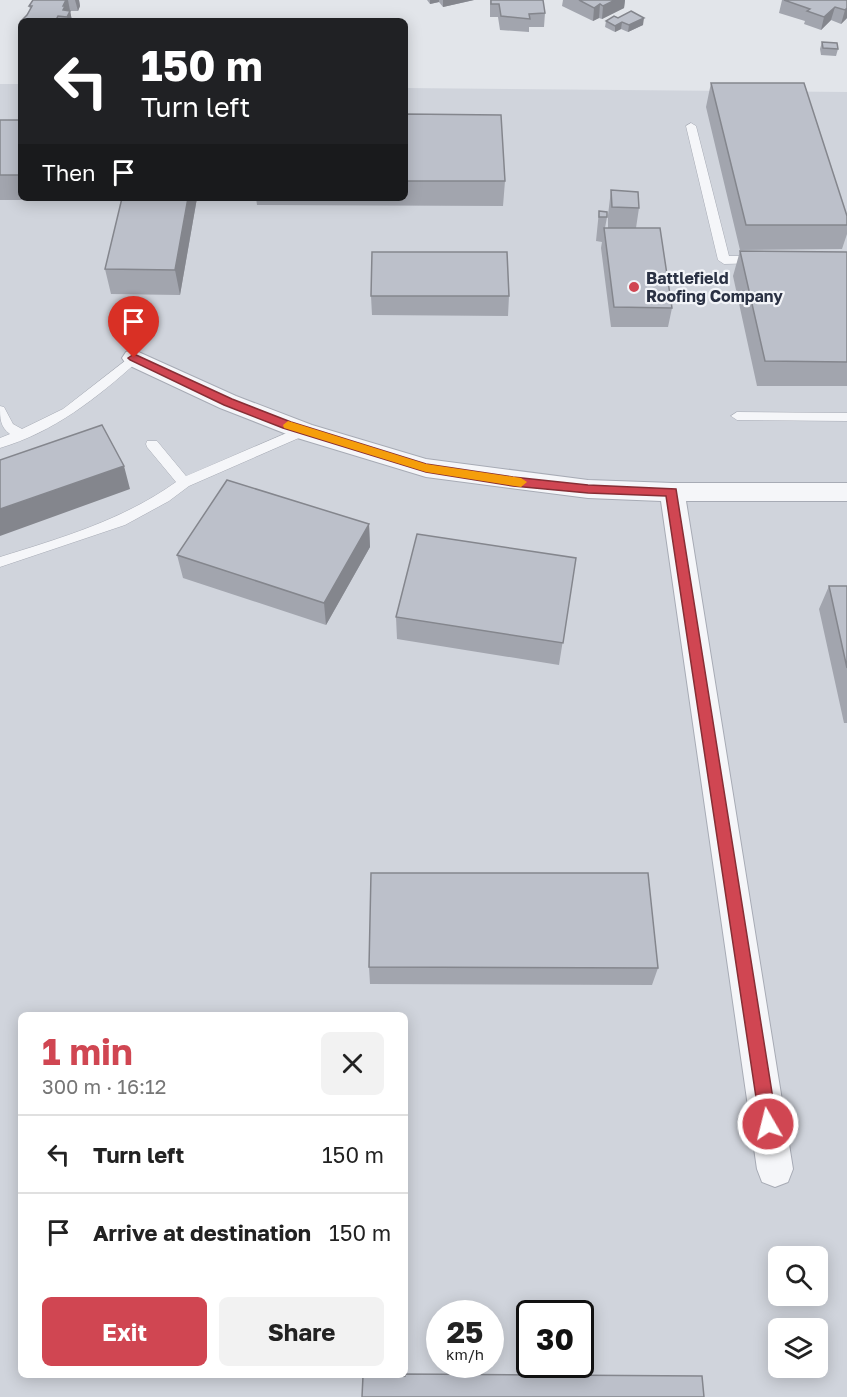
<!DOCTYPE html>
<meta charset="utf-8">
<style>
:root{--surface:#fff;--page:#f2f2f2;--text:#222;--muted:#767676;--line:#e0e0e0;--accent:#d04652}
body{margin:0;font-family:"Golos Text",sans-serif;background:var(--page);color:var(--text);height:100vh;display:flex;flex-direction:column;font-size:22px;white-space:nowrap}
*{box-sizing:border-box;margin:0}
p{font-size:20px;color:var(--muted)}
.icon{flex:none;width:33px;height:33px;fill:none;stroke:currentColor;stroke-width:2;stroke-linecap:round;stroke-linejoin:round}
.map{position:relative;flex:1;overflow:hidden}
.sheet{position:absolute;left:18px;top:1012px;width:390px;height:366px;display:flex;flex-direction:column;background:var(--surface);border-radius:9px;box-shadow:0 3px 15px #0003}
.sheet>*{flex:none}
.top-card{position:absolute;left:18px;top:18px;width:390px;height:183px;border-radius:9px;box-shadow:0 3px 15px #0003;background:#202124;color:#fff;overflow:hidden}
.controls{position:absolute;left:768px;top:1246px;display:grid;gap:12px}
.controls a{display:grid;place-items:center;width:60px;height:60px;border-radius:9px;background:var(--surface);box-shadow:0 3px 15px #0003;font-size:30px}
.speed{position:absolute;left:426px;top:1300px;display:flex;gap:12px;font-size:30px;font-weight:700;text-align:center}
.speed>*{display:grid;place-content:center;width:78px;height:78px;border-radius:50%;background:var(--surface);box-shadow:0 3px 15px #0003;line-height:1}
.speed small{font-size:15px;font-weight:400}
.speed .limit{border:3px solid #111;border-radius:9px;background:#fff;color:#111}
.pin{position:absolute;display:grid;place-items:center;width:51px;height:51px;color:#fff;margin:-62px -26px;border-radius:50% 50% 50% 0;rotate:-45deg;box-shadow:0 0 6px #0007}
.pin .icon{rotate:45deg}
.me{position:absolute;width:66px;margin:-33px;rotate:352deg;stroke-linejoin:round;filter:drop-shadow(0 0 4px #0008)}
.turn{display:flex;align-items:center;gap:21px;height:126px;padding:0 24px;font-size:27px}
.turn .icon{width:78px;height:78px;stroke-width:2.5}
.turn b{display:block;font-size:42px;line-height:51px}
.then{display:flex;align-items:center;height:57px;padding:0 24px;background:#0003;gap:12px;font-size:22px}
.round{display:grid;place-items:center;flex:none;width:63px;height:63px;border-radius:9px;background:var(--page)}
.headline{display:flex;align-items:center;justify-content:space-between;height:102px;padding:0 24px}
h1{font-size:36px;font-weight:700;line-height:45px;color:var(--accent)}
.cta{display:flex;gap:12px;margin-top:auto;padding:12px 24px}
.cta a{flex:1;height:69px;border-radius:9px;background:var(--accent);color:#fff;font-size:24px;font-weight:700;line-height:69px;text-align:center}
.cta a+a{background:var(--page);color:var(--text)}
ul{padding:0;list-style:none}
li{display:flex;align-items:center;gap:18px;height:78px;padding:0 24px;border-top:2px solid var(--line)}
li div{flex:1}
li b{display:block;font-size:22px}
li em{font-style:normal}
.map>svg:first-child{display:block}
</style>
<div class="map">
<svg width="847" height="1397" viewBox="0 0 847 1397">
<rect width="100%" height="100%" fill="#e2e5ea"/>
<!-- built -->
<path fill="#d0d4dc" fill-rule="evenodd" d="M0,84H21V198H405V88L847,92V1397H0ZM21,1016H405V1376H21ZM778,1257H818V1296H778ZM440,1314H490V1365H440ZM530,1314H580V1365H530ZM778,1329H818V1368H778Z"/>
<g fill="none" stroke-linecap="round" stroke-linejoin="round">
<defs>
<path id="lane" d="M691,123L696,126L729,256H757L763,260L761,263L724,264L718,260L686,126Z
M134,354L140,358L138,361C97,398 54,432 0,448V438L10,434C0,427 0,418 0,406L4,407L13,424L22,429L63,409Z
M737,412L847,413V421L737,420L731,416Z
M303,426L309,431L308,434L189,486L169,501L125,525L0,567V557C61,538 123,520 176,482L147,447L146,444L147,441H157L186,476Z"/>
<path id="street" d="M134,350L236,396L312,425L426,459L588,480L672,483H847V501H686L793,1169L788,1182L775,1187L762,1182L757,1169L661,501L588,498L426,477L294,437L220,408L126,364L122,358L126,352Z"/>
</defs>
<!-- lane casing -->
<use href="#lane" stroke="#a7abb5" stroke-width="1"/>
<!-- street casing -->
<use href="#street" stroke="#a7abb5" stroke-width="2"/>
<!-- lane -->
<use href="#lane" fill="#f5f6f9" fill-rule="evenodd"/>
<!-- street -->
<use href="#street" fill="#f5f6f9" fill-rule="evenodd"/>
</g>
<!-- wall -->
<path fill="#a2a5ae" d="M33,0H79L80,6L78,11H70L72,21H21L27,15L30,9L29,6Z
M427,0H474L443,7L439,2L430,4Z
M490,0H543L545,13L544,27H529V32L500,30L498,17H490Z
M563,0H625L624,8L602,19L599,18L593,21L562,6Z
M782,0H847V18L841,24L831,20L821,30L804,24L805,21L779,13Z
M618,18L643,25L628,32L621,29L615,32L605,27L606,21Z
M21,21V44L18,33L21,28L19,23Z
M822,42L838,49L836,56L821,55L820,49Z
M711,83L847,216V234L842,249L740,250L706,107Z
M405,114L505,181L503,206L257,205L256,198H405Z
M0,120H21V198H60L59,200H0Z
M611,190L639,208L636,228L672,308L668,327H611L601,248L602,242L596,241L599,211L607,217L605,228H608V215Z
M122,198H197L180,295L111,294L105,269Z
M740,251L847,252V386H757L733,276Z
M371,296H509L508,316L372,315Z
M369,524L370,547L326,625L183,578L177,555Z
M576,558L559,665L397,639L396,617Z
M829,586H847V723H844L819,609Z
M369,967L658,968L652,985L370,984Z"/>
<!-- shaded-wall -->
<path fill="#84868d" d="M66,0H68L72,21H68L67,17H65L63,6Z
M75,0H79L80,6L78,11Z
M430,0H439V2L430,4Z
M443,0H474L443,7Z
M615,0H625L624,8L602,19L603,6Z
M600,4L599,18L593,21L594,8Z
M835,7L831,20L821,30L824,17Z
M847,8V18L841,24L845,10Z
M644,18L643,25L628,32L629,25Z
M622,22L621,29L615,32V26Z
M188,198H197L180,295L175,270Z
M124,466L130,489L0,536V509Z
M369,524L370,547L326,625L324,603Z"/>
<!-- building -->
<path fill="#bcc0ca" stroke="#84868d" stroke-width="1.5" d="M33,0H66L63,6H65L63,10L70,11L67,17L58,16L56,20L63,21H21L27,15L32,6H29Z
M491,0H543L545,13L529,14L530,19L501,16L499,4H491Z
M579,0H615L603,6L600,4L594,8Z
M784,0H847V8L845,10L835,7L824,17L807,11L810,9Z
M631,11L644,18L629,25L622,22L615,26L606,21L614,16L618,18Z
M822,42L837,43L838,49L823,48Z
M711,83H804L847,216V225H746Z
M405,114L501,115L505,181H405Z
M0,120H21V175H0Z
M611,190L638,192L639,208L612,207Z
M122,198H188L175,270L105,269Z
M599,211L607,212V217H599Z
M604,228H660L672,308L614,307Z
M740,251L847,252V362L765,361Z
M372,252H507L509,296H371Z
M102,425L124,466L0,509V460Z
M227,480L369,524L324,603L177,555Z
M417,534L576,558L563,643L396,617Z
M829,586H847V668Z
M371,873H648L658,968L369,967Z
M405,1374L702,1376L704,1397H362L363,1376H405Z"/>
<!-- route -->
<path fill="#d04652" stroke="#872e35" stroke-width="1.5" d="M134,354L232,399L291,422L426,464L513,477L588,485L676,489L777,1124L774,1130L768,1132L762,1130L760,1124L666,496L588,493L513,486L426,472L283,428L224,405L130,360L128,358Z"/>
<!-- slow -->
<path fill="#f59e0b" d="M288,421L426,464L521,478L527,482L521,487L426,472L284,428L283,425Z"/>
<!-- markers -->
<circle fill="#d04652" stroke="#f2f4f8" stroke-width="2" cx="634" cy="287" r="6"/>
<g text-anchor="middle" dominant-baseline="central" stroke-width="4.5" stroke-linejoin="round" paint-order="stroke">
<!-- far-poi labels -->
<g font-size="16" font-weight="bold" fill="#2a3143" stroke="#f2f4f8" text-anchor="start">
<text x="646" y="278">Battlefield<tspan x="646" dy="18">Roofing Company</tspan></text>
</g>
</g>
</svg>
<div class="controls">
<a><svg class="icon" aria-label="search" viewBox="0 0 24 24"><circle cx="10" cy="10" r="6"/><path d="M15 15l6 6"/></svg></a>
<a><svg class="icon" aria-label="layers" viewBox="0 0 24 24"><path d="M12 4l9 5-9 5-9-5zM3 14l9 5 9-5"/></svg></a>
</div>
<div class="speed"><div>25<small>km/h</small></div><div class="limit">30</div></div>
<div class="pin" style="left:134px;top:358px;background:#d93025"><svg class="icon" aria-label="arrive" viewBox="0 0 24 24"><path d="M6 21V4h12l-3 4 3 4H6"/></svg></div>
<svg class="me" style="left:768px;top:1124px" viewBox="-20 -20 40 40"><circle r="17" fill="#d04652" stroke="#fff" stroke-width="3"/><path d="M0-11L8 9 0 5-8 9z" fill="#fff"/></svg>
<div class="top-card">
<div class="turn"><svg class="icon" aria-label="left" viewBox="0 0 24 24"><path d="M17 20v-9H6M10 6l-5 5 5 5"/></svg><div><b>150 m</b>Turn left</div></div>
<div class="then">Then<svg class="icon" aria-label="arrive" viewBox="0 0 24 24"><path d="M6 21V4h12l-3 4 3 4H6"/></svg></div>
</div>
<section class="sheet">
<div class="headline"><div><h1>1 min</h1><p>300 m · 16:12</p></div><a class="round"><svg class="icon" aria-label="close" viewBox="0 0 24 24"><path d="M6 6l12 12M18 6L6 18"/></svg></a></div>
<ul>
<li><svg class="icon" aria-label="left" viewBox="0 0 24 24"><path d="M17 20v-9H6M10 6l-5 5 5 5"/></svg><div><b>Turn left</b></div><em>150 m</em></li>
<li><svg class="icon" aria-label="arrive" viewBox="0 0 24 24"><path d="M6 21V4h12l-3 4 3 4H6"/></svg><div><b>Arrive at destination</b></div><em>150 m</em></li>
</ul>
<div class="cta"><a>Exit</a><a>Share</a></div>
</section>
</div>
